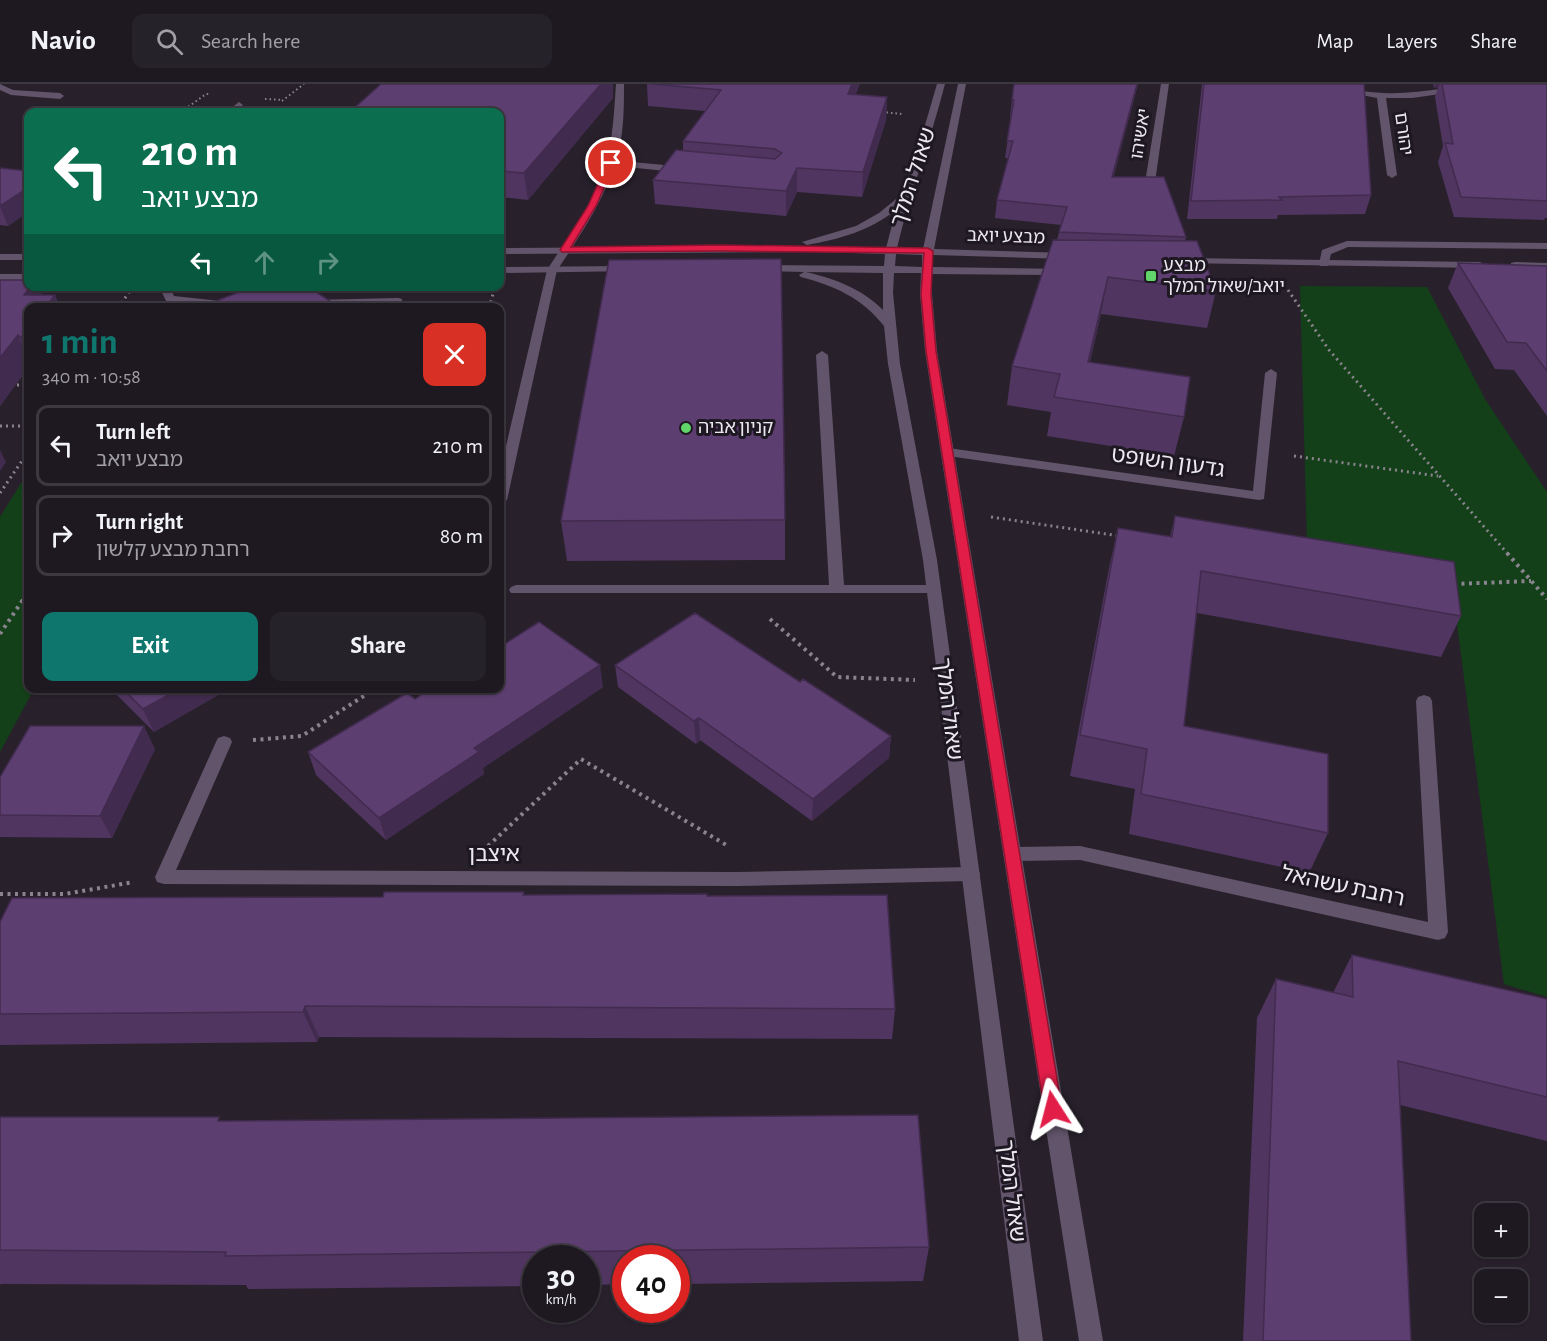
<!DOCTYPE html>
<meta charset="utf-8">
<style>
:root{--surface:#1e1921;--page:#26222a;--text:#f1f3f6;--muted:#a1a0a5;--line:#3c383f;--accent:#0f766e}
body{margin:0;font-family:"Alegreya Sans","Noto Sans Hebrew",sans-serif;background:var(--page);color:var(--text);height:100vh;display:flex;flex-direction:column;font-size:22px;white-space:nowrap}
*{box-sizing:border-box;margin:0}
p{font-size:20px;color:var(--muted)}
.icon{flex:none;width:33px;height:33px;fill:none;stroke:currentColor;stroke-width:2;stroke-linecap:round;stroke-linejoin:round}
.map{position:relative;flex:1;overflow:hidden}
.sheet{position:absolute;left:24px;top:219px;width:480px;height:390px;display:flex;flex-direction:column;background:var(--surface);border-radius:12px;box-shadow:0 2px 4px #0004,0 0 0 2px var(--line)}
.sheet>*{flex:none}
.guide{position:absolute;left:24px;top:24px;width:480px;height:183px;border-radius:12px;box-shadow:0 2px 4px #0004,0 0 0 2px var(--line);background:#0b6e4f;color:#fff;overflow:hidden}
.fabs{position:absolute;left:1474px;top:1119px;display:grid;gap:12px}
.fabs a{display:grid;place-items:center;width:54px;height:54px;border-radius:12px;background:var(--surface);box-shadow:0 2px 4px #0004,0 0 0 2px var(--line);font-size:30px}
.speed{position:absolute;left:522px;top:1161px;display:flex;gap:12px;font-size:30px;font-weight:700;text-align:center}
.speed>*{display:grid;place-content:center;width:78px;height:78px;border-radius:50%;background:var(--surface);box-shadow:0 2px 4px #0004,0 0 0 2px var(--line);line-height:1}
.speed small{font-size:15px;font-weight:400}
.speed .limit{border:9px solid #d22;background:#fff;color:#111}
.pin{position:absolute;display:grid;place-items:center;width:51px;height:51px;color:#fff;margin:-26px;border:3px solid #fff;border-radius:50%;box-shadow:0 2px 6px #0007}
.me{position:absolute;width:66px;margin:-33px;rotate:351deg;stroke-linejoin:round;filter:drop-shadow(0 0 4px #0008)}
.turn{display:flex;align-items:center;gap:21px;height:126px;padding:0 18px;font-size:27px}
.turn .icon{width:78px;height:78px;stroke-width:2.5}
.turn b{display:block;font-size:42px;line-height:51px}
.lanes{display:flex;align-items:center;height:57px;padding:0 18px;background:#0003;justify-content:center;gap:30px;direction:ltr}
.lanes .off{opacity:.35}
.round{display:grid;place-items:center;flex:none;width:63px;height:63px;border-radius:12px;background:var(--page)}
.headline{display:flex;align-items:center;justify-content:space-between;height:102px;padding:0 18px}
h1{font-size:36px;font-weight:600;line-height:45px;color:var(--accent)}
.action{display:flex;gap:12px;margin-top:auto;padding:12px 18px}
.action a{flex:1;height:69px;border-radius:12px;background:var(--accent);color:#fff;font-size:24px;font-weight:600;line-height:69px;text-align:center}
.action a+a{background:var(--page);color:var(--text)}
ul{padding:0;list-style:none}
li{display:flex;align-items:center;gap:18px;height:81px;margin:0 12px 9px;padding:0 6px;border:3px solid var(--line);border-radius:12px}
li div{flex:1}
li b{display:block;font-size:22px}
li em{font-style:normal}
header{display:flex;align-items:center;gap:36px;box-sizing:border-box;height:84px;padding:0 30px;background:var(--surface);border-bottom:2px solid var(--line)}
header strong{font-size:28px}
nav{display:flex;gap:33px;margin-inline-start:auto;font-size:21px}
.search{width:420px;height:54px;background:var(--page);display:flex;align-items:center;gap:15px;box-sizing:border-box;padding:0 21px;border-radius:12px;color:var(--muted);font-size:22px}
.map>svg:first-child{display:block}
</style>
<header>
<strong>Navio</strong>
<div class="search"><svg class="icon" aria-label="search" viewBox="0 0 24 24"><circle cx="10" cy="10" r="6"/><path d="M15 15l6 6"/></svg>Search here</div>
<nav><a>Map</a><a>Layers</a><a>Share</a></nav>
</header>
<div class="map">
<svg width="1547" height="1257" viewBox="0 0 1547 1257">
<rect width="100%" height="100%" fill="#28212c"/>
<!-- green -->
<path fill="#134018" d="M1300,202L1427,203L1485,315L1547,408V913L1504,900L1450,486L1307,461Z
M28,388V604L34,605L0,668V433Z"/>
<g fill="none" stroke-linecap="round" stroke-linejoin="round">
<!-- path-far2 -->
<path stroke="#89848d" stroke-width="2" stroke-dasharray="1.5 3" stroke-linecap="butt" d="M265,15L283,16
M282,17L304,0
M181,28L206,10H210
M882,28L902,30
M131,205L133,202"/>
<!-- path-far1 -->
<path stroke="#89848d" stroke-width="3" stroke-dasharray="2 4" stroke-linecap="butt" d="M1288,206L1329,266L1508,470
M118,224L132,204
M489,224L493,210
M11,301H28
M0,342H28
M1294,372L1438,392
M0,409L28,368
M991,433L1120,452"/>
<!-- path -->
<path stroke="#89848d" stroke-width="4" stroke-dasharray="3 4.5" stroke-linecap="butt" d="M1507,469L1547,515
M1454,500L1531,497
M770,535L837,593L915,596
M0,550L22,517L28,514
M253,656L302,652L376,604
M488,762L581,675L728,762
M0,810H65L134,798"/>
<!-- service -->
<path fill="#62546b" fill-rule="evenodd" d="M0,0L13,6L60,9L64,12L60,15L11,11L0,6Z
M239,18L243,21L235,28H226Z
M611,76L685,83L690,86L685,89L608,81L606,79Z
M1347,157L1547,159V165L1348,163L1331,170L1328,182H1320L1319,180L1322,166Z
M552,183L557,186L507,416L500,420V388L547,186Z
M159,202H170L174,212L229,218L235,221L233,224L190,222L170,218L166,217Z
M398,214L402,215V219L312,222L306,219L312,216Z
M822,267L828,271L844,501H934L939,503L941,506L939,509H511L509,506L511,503L516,501H829L816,271Z"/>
<!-- minor -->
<path fill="#62546b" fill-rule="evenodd" d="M616,0H624C624,22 624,44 619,65C609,110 581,150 556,188H548L547,186C568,153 593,120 605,82C613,55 614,28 616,0Z
M1161,0H1169L1154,105L1149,108L1144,105Z
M1304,0C1331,0 1356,8 1383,9C1420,11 1457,0 1494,0L1490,3L1412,14H1386L1397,91L1392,94L1387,91L1377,14Z
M1271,285L1277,289L1264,415L1259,416L948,372L941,368L948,364L1253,407L1265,289Z
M1424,611L1430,613L1432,617L1448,848L1445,854L1438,856L1080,776L1012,777L1006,775L1003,770L1006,765L1012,763L1080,762L1428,838L1416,617L1418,613Z
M224,652L230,654L232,658L176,786L737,788L971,783L978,785L980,790L978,795L971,797L737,802L164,800L157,798L155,793L216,658L218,654Z"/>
<!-- tertiary -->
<path fill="#62546b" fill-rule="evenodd" d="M937,0H945C931,55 910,108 897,164L923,165L958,0H966L934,165L1069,169L1074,172L1069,175L933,171V183L1066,185L1072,188L1066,191L932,190V210L937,267L1103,1257H1079L925,267L920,210L921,189H894L893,209L900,280L937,476L1043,1257H1019L923,476L888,280L884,242C862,214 835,202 801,193L799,191L804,188L761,187L756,184L761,181L884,182L885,170L816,168L500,170V164L816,162L886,164L896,126C869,147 840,155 807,161L802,158L856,142L879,129L901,111L923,48ZM896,170L922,171V183L895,182ZM806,188L883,189V226C861,204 835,195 806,188Z
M0,170H28V176H0Z
M1185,174L1480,178L1485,181L1480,184L1181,179L1180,177Z
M1515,178L1547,179V185L1511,183V179Z
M628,182L632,183V187L500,189V183Z
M0,190H28V196H0Z"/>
</g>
<!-- wall -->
<path fill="#503560" d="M647,0L887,13L886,36L862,113L797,108L786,132L655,120L653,96L683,67V57L705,27L648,22Z
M1138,0L1113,93L1186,153L1185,157L1216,207L1207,244L1101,230L1090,278L1184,333L1174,372L1047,352L1051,328L1007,321L1012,282L1057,156L1061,141L995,134L997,116L1008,74H1005L1011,33H1010L1012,16Z
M1202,0H1364L1371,111L1365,130L1278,131L1277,135H1187Z
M1433,0H1547V134H1545L1544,136L1454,133L1438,78L1443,62L1435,13L1438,3L1434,4Z
M613,7V14L528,116L500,113V28Z
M0,84L28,87V128L8,142L0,141Z
M1458,179L1547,182V332L1514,286L1495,285L1448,204Z
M0,196L28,202H39L43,211H55L60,224H28V284L0,322Z
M1175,432L1461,532L1441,573L1197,529L1184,642L1328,749L1309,789L1129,750L1135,705L1070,692L1109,484L1118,444L1170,453Z
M785,436V476L567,477L561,437Z
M615,581L800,598L891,652L889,674L812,737L700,656L696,660L618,603Z
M603,603L483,684L484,690L386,756L316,691L308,668L415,615Z
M110,604H230L154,648Z
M155,665L112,754L0,753V693Z
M524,811L707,812L895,925L892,955L319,953L317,958L0,961V838L383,813Z
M1352,871L1547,915V1057L1400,1021L1411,1257H1243L1257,934L1276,895L1333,909Z
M0,1033L221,1037L929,1163L923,1197L676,1200V1174H626V1200L586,1201V1174H536V1202L248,1205L246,1201L1,1200L0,1201Z"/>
<!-- shaded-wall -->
<path fill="#412b4e" d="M601,0H613V14L528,116L524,89Z
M852,0H860L847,33L848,10Z
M1137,0H1138L1109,111L1112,93Z
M1435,0H1440L1438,3L1434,4Z
M887,13L886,36L862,113L863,88Z
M797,84V108L786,132V107Z
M28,104V128L8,142L0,122Z
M1108,193L1101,230L1081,316L1088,278Z
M31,202H39L47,221L55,211L60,224H30L24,211Z
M28,245V270L21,254Z
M18,251L28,275V284L0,322V274Z
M0,366L6,378L0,387Z
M600,581L603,603L483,684L484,690L386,756L379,734L474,664Z
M181,604H230L154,648L143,625Z
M699,634L700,656L696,660L694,637Z
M144,642L155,665L112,754L100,732Z
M891,652L889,674L812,737L813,715Z
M305,922L319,953L317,958L303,928Z"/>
<!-- building -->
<path fill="#5d3e70" stroke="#412b4e" stroke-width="1.5" d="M381,0H601L524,89L500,87V28H350Z
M652,0H852L848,10L887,13L863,88L797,84L786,107L653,96L676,66L775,75L782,69L775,65L683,57L721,6Z
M1014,0H1137L1112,93H1164L1186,153L1059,148L1067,123L997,116L1013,57H1007L1014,16H1012Z
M1204,0H1364L1371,111L1279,113L1282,116L1191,117Z
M1442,0H1547V117L1461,113L1445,59L1453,60Z
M0,84L28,87V104L0,122Z
M1053,156L1197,157L1216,207L1108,193L1088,278L1190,293L1184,333L1054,313L1060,290L1012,282Z
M781,175L785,436L561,437L609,176Z
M1458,179L1547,182V287L1526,259L1507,258Z
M0,196H28V202H31L24,211H55L45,224H28V245L21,254L18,251L0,274Z
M254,202H307L340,224H199Z
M1175,432L1454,478L1461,532L1201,487L1184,642L1328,670V749L1141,710L1147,665L1080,651L1118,444L1172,453Z
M695,529L800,598L803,595L891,652L813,715L699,634L694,637L615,581Z
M539,538L600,581L474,664L479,668L379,734L308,668L407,609L415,615L431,604H500V563Z
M122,604H181L143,625Z
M30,642H144L100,732L0,731V693Z
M384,808H524L523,811L707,810V812L887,811L895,925L305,922L303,928L0,930V838L12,814L383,813Z
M1352,871L1547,915V1013L1398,977L1411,1257H1263L1276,895L1353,913Z
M918,1031L929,1163L225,1172L226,1168L0,1166V1033H219L218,1037Z"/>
<!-- route -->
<path fill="#e11d48" stroke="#92132f" stroke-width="1.5" d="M611,77L615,79L596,122L571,163L720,161L928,164L933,167L931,210L936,267L1062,1025L1059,1031L1053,1033L1047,1031L1044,1025L926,267L921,210L924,169L720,167L562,168L560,166L588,122L607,79Z"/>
<!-- markers -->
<g fill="#61d56a" stroke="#1e1822" stroke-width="2">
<rect x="1145" y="186" width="12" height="12" rx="3"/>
<circle cx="686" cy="344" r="6"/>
</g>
<g text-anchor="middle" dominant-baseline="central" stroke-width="6" stroke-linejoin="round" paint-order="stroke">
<!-- far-street labels -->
<g font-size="18" fill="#ece8ef" stroke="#1e1822">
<text transform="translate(1141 50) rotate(-81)">יאשיהו</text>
<text transform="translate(1403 50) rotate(82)">יהורם</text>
<text transform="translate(1006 153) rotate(2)">מבצע יואב</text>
</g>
<!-- far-poi labels -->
<g font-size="18" fill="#ece8ef" stroke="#1e1822" text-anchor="start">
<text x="1163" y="182">מבצע<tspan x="1163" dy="21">יואב/שאול המלך</tspan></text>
<text x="698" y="344">קניון אביה</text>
</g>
<!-- street labels -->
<g font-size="22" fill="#ece8ef" stroke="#1e1822">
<text transform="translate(913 93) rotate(-72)">שאול המלך</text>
<text transform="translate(1168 378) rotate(8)">גדעון השופט</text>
<text transform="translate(949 625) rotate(83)">שאול המלך</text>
<text x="494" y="770">איצבן</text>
<text transform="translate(1343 802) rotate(12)">רחבת עשהאל</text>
<text transform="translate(1012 1107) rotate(83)">שאול המלך</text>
</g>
</g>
</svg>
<div class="fabs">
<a>+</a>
<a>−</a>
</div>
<div class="speed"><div>30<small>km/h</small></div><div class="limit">40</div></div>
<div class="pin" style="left:611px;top:79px;background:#d93025"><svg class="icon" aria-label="arrive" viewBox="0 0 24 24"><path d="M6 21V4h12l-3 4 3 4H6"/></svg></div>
<svg class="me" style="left:1053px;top:1025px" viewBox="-20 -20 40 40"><path d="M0-17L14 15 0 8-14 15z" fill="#e11d48" stroke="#fff" stroke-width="4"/></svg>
<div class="guide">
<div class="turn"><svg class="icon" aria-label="left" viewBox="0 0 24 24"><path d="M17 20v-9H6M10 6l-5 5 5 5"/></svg><div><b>210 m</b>מבצע יואב</div></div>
<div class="lanes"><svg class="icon" aria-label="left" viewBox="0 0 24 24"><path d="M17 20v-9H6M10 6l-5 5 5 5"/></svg><svg class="icon off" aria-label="ahead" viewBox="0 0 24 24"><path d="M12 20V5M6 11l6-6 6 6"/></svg><svg class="icon off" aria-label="right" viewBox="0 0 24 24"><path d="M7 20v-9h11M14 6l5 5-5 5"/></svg></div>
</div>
<section class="sheet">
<div class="headline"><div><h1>1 min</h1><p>340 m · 10:58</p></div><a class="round" style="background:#d93025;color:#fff"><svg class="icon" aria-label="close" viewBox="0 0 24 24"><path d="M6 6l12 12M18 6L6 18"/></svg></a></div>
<ul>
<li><svg class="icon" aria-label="left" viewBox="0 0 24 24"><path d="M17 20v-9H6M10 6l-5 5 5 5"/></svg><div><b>Turn left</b><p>מבצע יואב</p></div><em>210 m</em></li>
<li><svg class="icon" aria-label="right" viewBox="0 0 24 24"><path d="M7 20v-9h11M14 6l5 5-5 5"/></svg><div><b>Turn right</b><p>רחבת מבצע קלשון</p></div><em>80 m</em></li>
</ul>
<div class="action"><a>Exit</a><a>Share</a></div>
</section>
</div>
